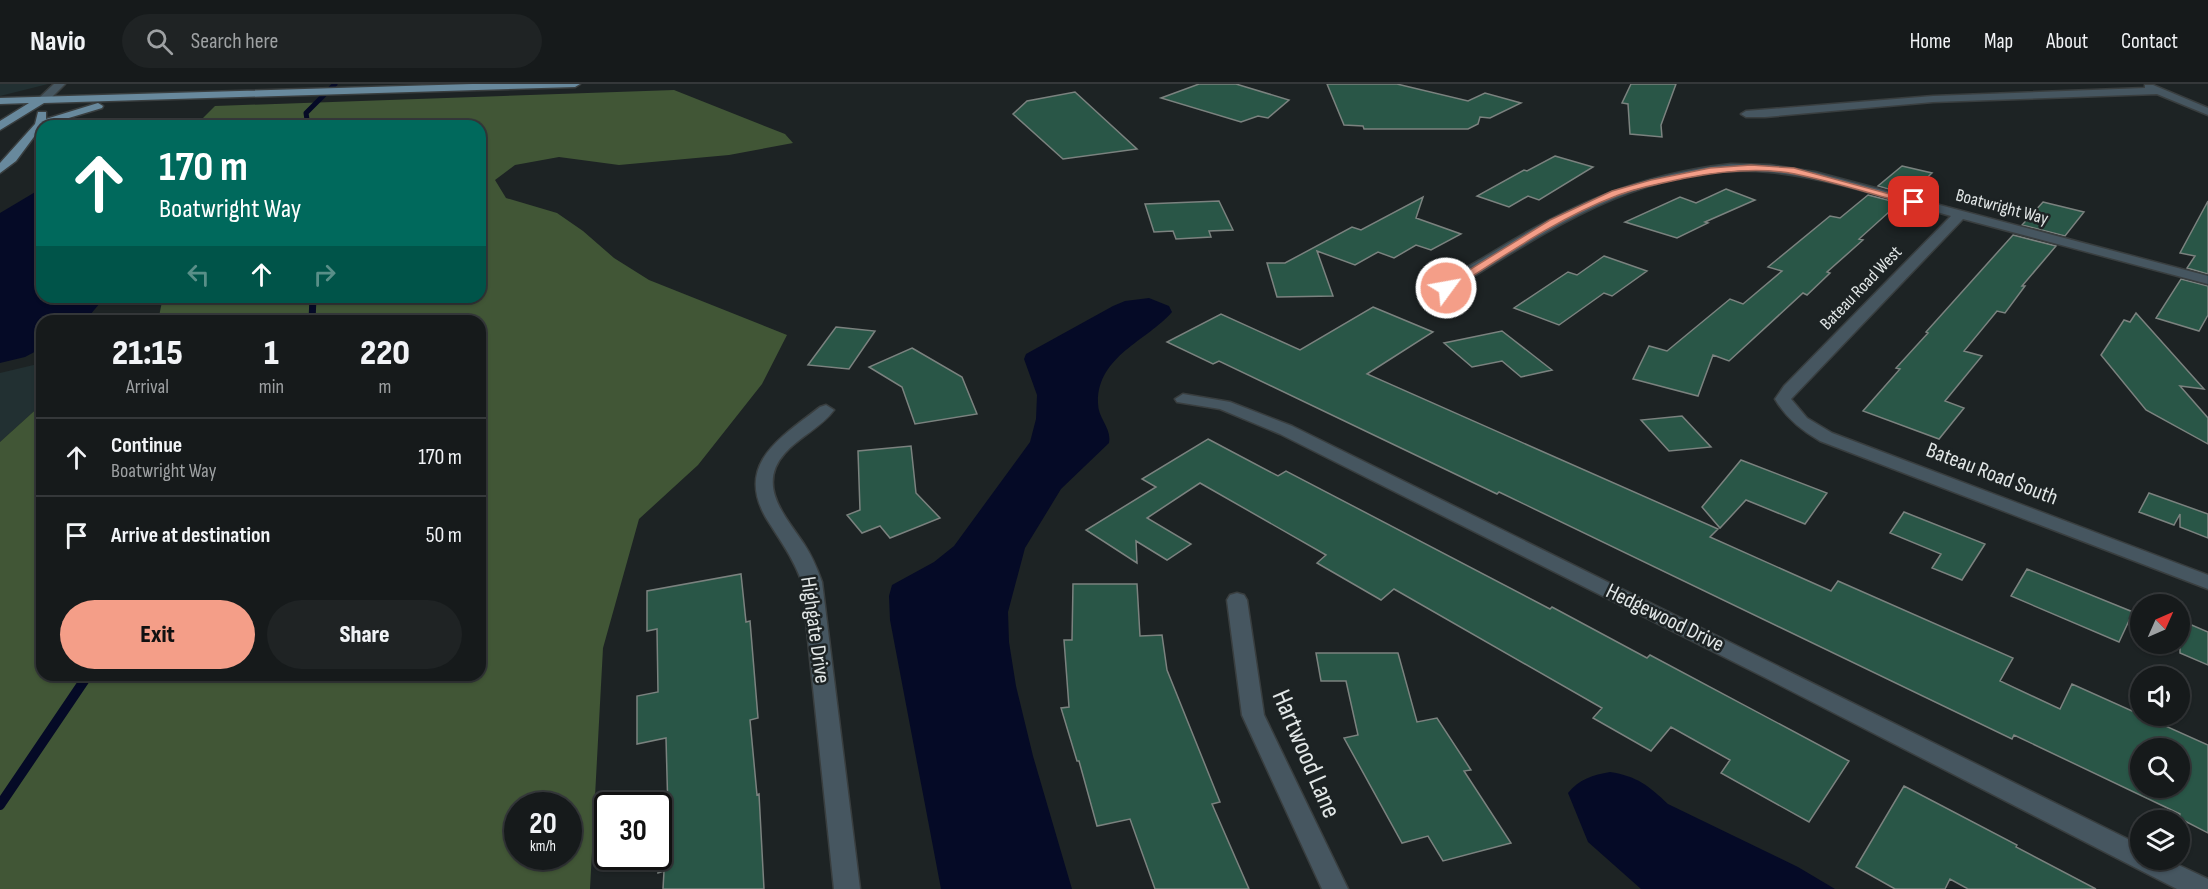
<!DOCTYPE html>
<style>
:root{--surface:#161a1b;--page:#1f2324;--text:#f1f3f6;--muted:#9ea1a3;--line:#35383a;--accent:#f49e88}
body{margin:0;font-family:"Sofia Sans Condensed",sans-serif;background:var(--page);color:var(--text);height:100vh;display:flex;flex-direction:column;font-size:22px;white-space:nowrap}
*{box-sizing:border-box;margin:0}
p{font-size:20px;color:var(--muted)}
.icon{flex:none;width:33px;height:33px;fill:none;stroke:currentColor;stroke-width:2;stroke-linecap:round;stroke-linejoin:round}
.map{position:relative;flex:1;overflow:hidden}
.side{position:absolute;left:36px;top:231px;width:450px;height:366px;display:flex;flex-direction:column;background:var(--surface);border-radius:18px;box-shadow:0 2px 4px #0004,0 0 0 2px var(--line)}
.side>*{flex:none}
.hud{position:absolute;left:36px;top:36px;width:450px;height:183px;border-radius:18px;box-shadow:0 2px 4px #0004,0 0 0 2px var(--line);background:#00695c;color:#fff;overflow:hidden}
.needle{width:39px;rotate:45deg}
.fabs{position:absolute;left:2130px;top:510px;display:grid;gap:12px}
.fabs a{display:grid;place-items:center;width:60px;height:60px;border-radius:50%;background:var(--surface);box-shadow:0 2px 4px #0004,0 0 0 2px var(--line);font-size:30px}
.speed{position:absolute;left:504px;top:708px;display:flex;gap:12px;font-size:30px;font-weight:700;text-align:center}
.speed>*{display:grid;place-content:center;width:78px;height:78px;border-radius:50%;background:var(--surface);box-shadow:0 2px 4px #0004,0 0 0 2px var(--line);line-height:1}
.speed small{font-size:15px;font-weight:400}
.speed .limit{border:3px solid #111;border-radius:9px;background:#fff;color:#111}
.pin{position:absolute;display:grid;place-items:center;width:51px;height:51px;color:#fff;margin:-26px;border-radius:12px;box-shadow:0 3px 9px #0006}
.me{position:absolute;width:66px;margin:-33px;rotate:58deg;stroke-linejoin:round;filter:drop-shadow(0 0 4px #0008)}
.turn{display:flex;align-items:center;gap:21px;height:126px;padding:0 24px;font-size:27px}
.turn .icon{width:78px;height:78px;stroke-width:2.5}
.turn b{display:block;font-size:42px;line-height:51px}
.lanes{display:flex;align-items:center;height:57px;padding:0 24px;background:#0003;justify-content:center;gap:30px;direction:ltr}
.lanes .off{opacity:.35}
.eta{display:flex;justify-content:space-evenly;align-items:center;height:102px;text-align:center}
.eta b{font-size:36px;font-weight:800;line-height:42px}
.cta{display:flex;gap:12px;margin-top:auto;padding:12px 24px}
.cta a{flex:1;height:69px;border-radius:36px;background:var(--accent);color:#111;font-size:24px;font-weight:800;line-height:69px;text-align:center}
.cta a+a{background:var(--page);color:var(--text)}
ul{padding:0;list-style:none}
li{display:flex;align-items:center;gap:18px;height:78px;padding:0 24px;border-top:2px solid var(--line)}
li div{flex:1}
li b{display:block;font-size:22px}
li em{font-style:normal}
header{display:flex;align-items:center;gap:36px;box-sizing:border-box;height:84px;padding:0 30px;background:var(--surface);border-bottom:2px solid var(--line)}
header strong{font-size:28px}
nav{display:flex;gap:33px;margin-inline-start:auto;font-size:21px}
.search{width:420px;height:54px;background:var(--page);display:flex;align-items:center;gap:15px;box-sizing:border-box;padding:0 21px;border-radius:33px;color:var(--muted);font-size:22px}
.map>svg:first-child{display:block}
</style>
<header>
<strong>Navio</strong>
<div class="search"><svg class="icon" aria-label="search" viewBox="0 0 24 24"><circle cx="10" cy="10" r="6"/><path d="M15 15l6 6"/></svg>Search here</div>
<nav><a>Home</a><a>Map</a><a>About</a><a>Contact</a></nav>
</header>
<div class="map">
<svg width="2208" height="805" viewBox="0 0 2208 805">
<rect width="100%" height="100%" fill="#1d2324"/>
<!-- built -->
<path fill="#223032" d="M0,0H48L0,12Z
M42,279V320L0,358V289Z"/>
<!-- forest -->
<path fill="#415636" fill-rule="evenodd" d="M674,6L785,50L793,59L729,71L619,81L559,73L515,81L495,96L506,114L557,129L583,147L614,174L649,196L787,251L762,300L698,381L639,435L603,564L590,805H0V358L42,320V591H480V237H158L163,213H480V42H195L215,22ZM518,722H568V772H518Z"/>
<!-- water -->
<path fill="#050a26" d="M42,104V213H105L85,237H42V264L25,273L0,279V129Z
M1149,214L1169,222L1172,228C1147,257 1097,272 1098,319C1098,335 1112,344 1109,359L1061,405L1044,433L1025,464L1008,528L1009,558L1016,602L1033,672L1072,805H941L890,536L889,512L892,501L934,478L954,462L1030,358L1036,335L1037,311L1024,275L1026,270L1113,222L1125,217Z
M1610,688C1637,692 1649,702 1668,720L1798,783L1835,805H1641L1588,758L1568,709C1579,695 1593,691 1610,688Z"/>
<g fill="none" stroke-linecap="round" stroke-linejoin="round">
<!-- stream-far2 -->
<path stroke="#050a26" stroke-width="5" d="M308,42L306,29L335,0"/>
<!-- stream-far1 -->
<path stroke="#050a26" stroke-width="7" d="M312,237L313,213"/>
<!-- stream -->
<path stroke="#050a26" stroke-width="10" d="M0,721L88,591"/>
</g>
<!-- building -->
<path fill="#295647" stroke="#7b827f" stroke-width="1.5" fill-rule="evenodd" d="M1199,0H1236L1289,16L1268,34L1258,32L1241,38L1161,14Z
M1327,0H1397L1468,17L1485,9L1521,19L1490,34L1480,33L1478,40L1468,45H1364L1363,42L1344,41Z
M1631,0H1676L1661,41L1662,53L1630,50L1628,20L1622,19Z
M1075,8L1137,65L1063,75L1013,30L1027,17Z
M1555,72L1593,83L1539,116L1528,112L1509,123L1477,112L1524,86L1527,87Z
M1902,82L1932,89L1909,111L1878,102Z
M1726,105L1755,116L1705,138L1708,139L1677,154L1625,138L1680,113L1696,119Z
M1868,111L1899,119L1859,155L1863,156L1827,188L1830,189L1807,211L1803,209L1729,277L1713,271L1698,312L1633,295L1649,262L1667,267L1730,215L1743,220L1782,187L1768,183L1830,132L1840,134Z
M1423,113L1416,134L1461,150L1431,166L1416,161L1394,174L1378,168L1355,181L1317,167L1333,212L1277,213L1267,179H1285L1352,143L1361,146Z
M1219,117L1233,146L1209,147L1211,153L1176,155L1173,147L1154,148L1145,120Z
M2208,117V190L2187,184L2195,172L2180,169Z
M2043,118L2084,128L2065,152L2022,141Z
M2013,151L2056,162L2022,202H2025L2005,229L1997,227L1964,267L1982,272L1945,317L1964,324L1939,355L1863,327L1900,285L1896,284L1928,249L1926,248Z
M1604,172L1647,187L1612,212L1604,209L1559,241L1514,224L1568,188L1577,191Z
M2181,195L2208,202V231L2199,247L2156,234Z
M1373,223L1433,248L1367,290L1718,445L1710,453L1831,507L1838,497L2013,574L2000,597L2060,625L2072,600L2208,661V749L2179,734L2180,730L2014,651L2012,655L1499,408L1497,410L1219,277L1213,280L1167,258L1221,230L1300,266ZM2140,664H2180V704H2140Z
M2136,229L2204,305L2180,302L2208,334V360L2146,326L2101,271L2124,236L2130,238Z
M836,243L875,247L849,285L808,281Z
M1502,247L1552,286L1521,293L1502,277L1472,283L1444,259Z
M912,264L962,293L977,330L915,340L902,303L869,283Z
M1682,332L1711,363L1669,367L1641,336Z
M1208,355L1278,392L1286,387L1550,525L1552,523L1647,574L1650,571L1849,677L1809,738L1721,689L1730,676L1671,643L1651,667L1593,634L1602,624L1394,505L1381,516L1317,479L1326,471L1200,399L1147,434L1191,460L1167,476L1136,457L1137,479L1086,446L1156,403L1142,395Z
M911,362L916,409L940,434L890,454L880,442L862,449L847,431L860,426L858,367Z
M1741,376L1827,409L1805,440L1746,416L1720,444L1702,423Z
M2149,409L2208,430V454L2180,443V430L2174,441L2139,428Z
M1904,428L1985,460L1962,496L1932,484L1941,470L1890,449Z
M2027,485L2133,528L2119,558L2011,512Z
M741,490L746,538L750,537L758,634L750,636L757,711L759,710L764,805H663L664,787L658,789V730L668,728L666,654L637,660V612L658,608L657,545L647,547V507Z
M1073,500H1137L1140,552L1162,551L1167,586L1220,718L1212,720L1249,805H1155L1130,735L1097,742L1079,677H1077L1061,624L1069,623L1064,556H1072Z
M2180,536L2208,548V581L2180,569Z
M1316,569H1398L1417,638L1437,634L1471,686L1464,687L1511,759L1443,777L1428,752L1402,759L1344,654L1358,651L1346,597H1321Z
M1904,702L2017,761L2016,763L2096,805H1968L1950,795L1945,805H1895L1856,783Z"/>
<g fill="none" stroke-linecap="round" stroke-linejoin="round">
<defs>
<path id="minor" d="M54,0H65L47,18H39V14Z
M2145,1H2153L2208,24V31L2157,10L1933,18L1765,33H1746L1741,30L1746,27L1933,12L2145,4Z
M1731,80L1770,81L1815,88L2208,192V200L1963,135L1791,315L1807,334L1832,349L2208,491V505L1820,357C1801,346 1786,334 1775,315L1784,302L1951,132C1892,116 1831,94 1769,88C1649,76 1547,147 1450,207L1445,208L1438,204C1449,190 1473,181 1488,171C1566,123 1638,90 1731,80Z
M1183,310L1230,318L1292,342L2140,761V776H2168L2208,795V805H2177L1766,594L1280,350L1220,325L1177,318L1175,315Z
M826,321L834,326C822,343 799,353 785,369C756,401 785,432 804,460C812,472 817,484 822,498L860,805H834L802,498C793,474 782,459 768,437C733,381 780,354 820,323Z
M1237,509L1244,511L1247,516L1264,631L1348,805H1322L1242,631L1227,516L1230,511Z"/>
<path id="major" d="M472,0H580L575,3L44,19L0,46V37L29,19L0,20V14Z
M98,19L103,22L102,24L42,42L16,77L0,89V79L35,40L38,28H46V35Z"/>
</defs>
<!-- minor casing -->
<use href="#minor" stroke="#393e3f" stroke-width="3"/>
<!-- major casing -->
<use href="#major" stroke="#393e3f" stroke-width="3"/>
<!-- minor -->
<use href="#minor" fill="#465660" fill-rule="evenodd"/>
<!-- major -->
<use href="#major" fill="#68899d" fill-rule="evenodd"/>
</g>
<!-- route -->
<path fill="#f49e88" stroke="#9f6758" stroke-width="1.5" d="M1751,81L1794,84L1919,118L1914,121C1875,111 1835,98 1795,90C1759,83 1722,87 1686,94C1663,99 1638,103 1616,112C1556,135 1503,173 1449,207L1446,208L1440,204L1550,136L1612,107L1651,96L1710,84Z"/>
<g text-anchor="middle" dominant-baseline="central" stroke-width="5" stroke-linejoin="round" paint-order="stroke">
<!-- far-street labels -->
<g font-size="18" fill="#e2e7e7" stroke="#1d2324">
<text transform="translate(2002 123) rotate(15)">Boatwright Way</text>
<text transform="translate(1861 204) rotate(-46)">Bateau Road West</text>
</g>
<!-- street labels -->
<g font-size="22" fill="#e2e7e7" stroke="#1d2324">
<text transform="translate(1992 390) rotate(21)">Bateau Road South</text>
<text transform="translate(1665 534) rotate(26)">Hedgewood Drive</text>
<text transform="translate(815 546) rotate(82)">Highgate Drive</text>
</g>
<!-- near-street labels -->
<g font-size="27" fill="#e2e7e7" stroke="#1d2324">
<text transform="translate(1306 670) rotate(67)">Hartwood Lane</text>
</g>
</g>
</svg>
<div class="fabs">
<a><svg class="needle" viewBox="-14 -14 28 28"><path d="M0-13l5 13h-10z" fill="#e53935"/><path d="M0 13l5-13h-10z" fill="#9ea1a3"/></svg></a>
<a><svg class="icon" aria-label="sound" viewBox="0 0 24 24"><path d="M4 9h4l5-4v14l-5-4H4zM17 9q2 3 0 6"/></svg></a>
<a><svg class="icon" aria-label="search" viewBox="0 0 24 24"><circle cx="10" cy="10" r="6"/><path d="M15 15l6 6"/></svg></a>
<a><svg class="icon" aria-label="layers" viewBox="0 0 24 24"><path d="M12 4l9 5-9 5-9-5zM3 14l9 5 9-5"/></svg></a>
</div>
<div class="speed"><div>20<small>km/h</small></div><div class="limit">30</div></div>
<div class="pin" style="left:1914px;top:118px;background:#d93025"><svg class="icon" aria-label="arrive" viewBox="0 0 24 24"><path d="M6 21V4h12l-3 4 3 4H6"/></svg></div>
<svg class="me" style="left:1446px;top:204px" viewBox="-20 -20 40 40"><circle r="17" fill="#f49e88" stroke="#fff" stroke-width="3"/><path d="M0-11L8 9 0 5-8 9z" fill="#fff"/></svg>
<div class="hud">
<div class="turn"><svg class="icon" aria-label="ahead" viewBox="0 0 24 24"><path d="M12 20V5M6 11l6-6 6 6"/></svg><div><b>170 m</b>Boatwright Way</div></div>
<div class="lanes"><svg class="icon off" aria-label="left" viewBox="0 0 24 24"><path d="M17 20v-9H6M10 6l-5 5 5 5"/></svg><svg class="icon" aria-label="ahead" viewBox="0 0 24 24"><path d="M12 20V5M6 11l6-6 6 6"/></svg><svg class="icon off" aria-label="right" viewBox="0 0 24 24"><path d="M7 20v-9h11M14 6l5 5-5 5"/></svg></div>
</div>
<section class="side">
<div class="eta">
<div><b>21:15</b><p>Arrival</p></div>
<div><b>1</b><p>min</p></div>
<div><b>220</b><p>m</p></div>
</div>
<ul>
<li><svg class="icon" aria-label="ahead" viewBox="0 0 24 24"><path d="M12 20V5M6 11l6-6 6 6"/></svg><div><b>Continue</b><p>Boatwright Way</p></div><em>170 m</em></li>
<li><svg class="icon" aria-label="arrive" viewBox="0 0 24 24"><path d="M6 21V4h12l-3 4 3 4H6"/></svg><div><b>Arrive at destination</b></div><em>50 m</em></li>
</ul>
<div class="cta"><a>Exit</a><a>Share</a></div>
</section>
</div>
